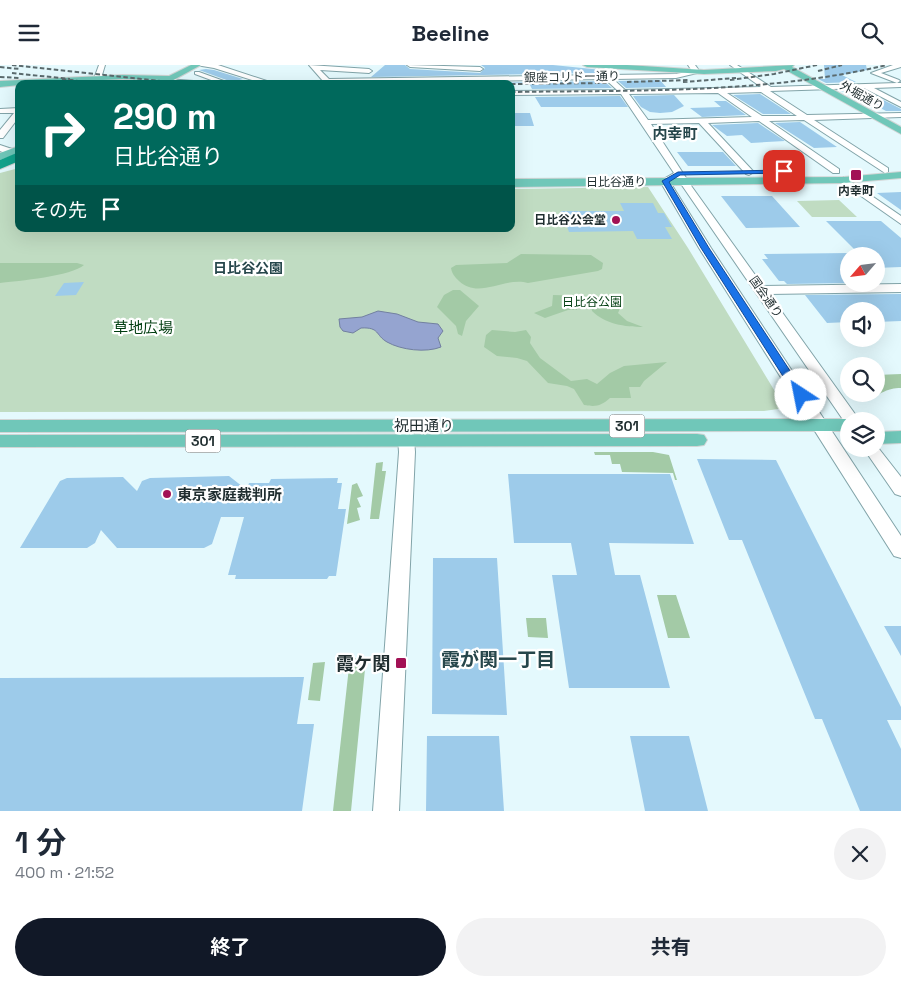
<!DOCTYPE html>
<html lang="ja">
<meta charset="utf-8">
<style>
:root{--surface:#fff;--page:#f2f2f3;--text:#1f2937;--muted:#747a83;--accent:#111827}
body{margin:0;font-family:"Space Grotesk","Noto Sans JP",sans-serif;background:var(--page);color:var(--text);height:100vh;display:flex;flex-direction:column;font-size:19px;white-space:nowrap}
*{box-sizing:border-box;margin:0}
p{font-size:16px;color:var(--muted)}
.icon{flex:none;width:28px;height:28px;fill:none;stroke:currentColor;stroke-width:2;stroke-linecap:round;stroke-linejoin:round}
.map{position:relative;height:746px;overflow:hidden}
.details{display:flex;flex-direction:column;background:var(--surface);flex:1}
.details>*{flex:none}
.top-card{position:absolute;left:15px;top:15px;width:500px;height:152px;border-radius:10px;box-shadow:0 5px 20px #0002;background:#00695c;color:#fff;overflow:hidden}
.needle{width:32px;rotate:242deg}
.tools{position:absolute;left:840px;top:182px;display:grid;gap:10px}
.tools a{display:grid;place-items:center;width:45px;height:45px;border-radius:50%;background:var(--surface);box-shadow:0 5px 20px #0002;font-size:25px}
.pin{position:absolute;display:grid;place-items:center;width:42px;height:42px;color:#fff;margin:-21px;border-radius:10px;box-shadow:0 2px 8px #0006}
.me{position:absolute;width:55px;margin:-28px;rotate:326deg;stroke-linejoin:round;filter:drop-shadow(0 0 4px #0008)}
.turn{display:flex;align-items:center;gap:18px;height:105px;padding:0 15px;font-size:22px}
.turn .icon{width:65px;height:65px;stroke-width:2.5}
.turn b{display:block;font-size:35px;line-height:42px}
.then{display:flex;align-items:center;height:48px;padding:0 15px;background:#0003;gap:10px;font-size:19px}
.round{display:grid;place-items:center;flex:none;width:52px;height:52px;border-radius:26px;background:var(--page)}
.head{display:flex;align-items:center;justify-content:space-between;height:85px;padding:0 15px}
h1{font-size:30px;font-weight:700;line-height:38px}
.cta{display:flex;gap:10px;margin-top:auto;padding:10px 15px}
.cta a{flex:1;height:58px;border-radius:30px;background:var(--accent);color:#fff;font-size:20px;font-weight:700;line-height:58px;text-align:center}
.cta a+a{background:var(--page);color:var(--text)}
header{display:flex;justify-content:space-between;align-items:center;height:65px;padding:0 15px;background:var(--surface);font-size:22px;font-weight:700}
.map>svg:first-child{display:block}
</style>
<header><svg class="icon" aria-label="menu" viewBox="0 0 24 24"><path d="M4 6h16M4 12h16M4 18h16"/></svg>Beeline<svg class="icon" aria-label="search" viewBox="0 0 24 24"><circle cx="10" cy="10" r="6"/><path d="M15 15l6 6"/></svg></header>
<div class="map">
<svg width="901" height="746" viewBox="0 0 901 746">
<rect width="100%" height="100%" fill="#e4f9fd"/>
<!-- green -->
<path fill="#c0dcc2" d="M19,103V164H511V124L648,122L688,183L785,343L764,346L0,347V108Z
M839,135L857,152H812L797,136Z"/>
<!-- forest -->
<path fill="#a3caa6" d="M521,189L591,190L603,198L602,204L598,206L528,218C505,211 479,235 459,216C455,212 452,209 451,203L456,200L507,198Z
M0,198H77L84,200C72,211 18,216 0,218Z
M453,225H460L479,241L466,256L462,271L458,269L456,261L437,242L444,230Z
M553,230L591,231L622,239L618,248L627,256L643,262C625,262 605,259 592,246L591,235L576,234L577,245H568L545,253L534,248L552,241Z
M492,265L515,267L526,265L531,272L530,278L540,293L571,316L587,314L597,319L610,308L624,301L667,297L644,316L640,322H629L631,333H610C601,341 596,342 584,340L574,324L567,321L548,318L527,296L517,293L497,291L484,282L486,270Z
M901,309V323C886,323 883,329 872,331L871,329H876V310Z
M594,387H653L669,390L677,415H675L673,408L622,407L620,399H612L610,390H595Z
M383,397L382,406H386L379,454H370L376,398Z
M357,418L363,431L357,433L361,442L357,443L360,455L347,459L352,420Z
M657,530H676L690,573H668Z
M526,553H546L548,573L528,572Z
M350,593L366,594L351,746H333Z
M325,597L320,636L308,635L313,598Z"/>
<!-- water -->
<path fill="#95a4d0" stroke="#7280a0" d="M378,246L397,249L418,257L438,259L443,266L438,273L441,282C426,288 401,285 387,277C375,270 380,262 361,263L353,268L343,266L340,262L339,254L362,252Z"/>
<!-- building -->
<path fill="#9dcbea" d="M385,0H405L410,4L480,8L485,3L481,0H475H553L602,5L601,8L371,12Z
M824,0H866L867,5L842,10L856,17L826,18L818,14H825Z
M206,4L214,5L243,14L232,17L199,5Z
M660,15L666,22L626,23L618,16Z
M604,16L612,23L532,24L529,18L407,19Z
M864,25L901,44V46H886L850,27L839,26Z
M760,29L791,49H763L733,30Z
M674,30L684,41L672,47L660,48L650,47L641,42L633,31Z
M620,31L628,42H541L535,32Z
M714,36H726L746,50L702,52L690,43L721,42Z
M511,48H530L534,61H511Z
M800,57L837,82L814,83L775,58Z
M758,58L785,76L751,78L742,70L727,71L712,60Z
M677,87H723L736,101H688Z
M901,127V145L877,128Z
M721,131H772L800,162L746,163Z
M620,138H653L658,148H664L672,162H665L672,174H637L633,166L569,167L561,146H624Z
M826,156H881L901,173V202L876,203V191H861Z
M849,188V218L787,219L784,216H779L762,194H768L764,189Z
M84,217L76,230L55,231L64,218Z
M901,229V256L876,257V246H849V257L827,258L805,230Z
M697,394L776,395L901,642V655H887L901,684V746H860L822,654H815L742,475H729Z
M508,409H670L694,479L609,478L615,510H640L670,623H569L552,510H577L571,478H514Z
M229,411L247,425L249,418H269L271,414L338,413L337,418H342L338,444H346L336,511H329L327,514H235L236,510H228L244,452H221L212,479L204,483H117L101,465L95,478L87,483H20L60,416L67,413L123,412L137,426L142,416L150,413Z
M433,493H497L507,650L432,649Z
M884,561H901V591Z
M304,612L297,659H314L302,746H0V613Z
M427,671H499L504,746H426Z
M630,671H689L708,746H645Z"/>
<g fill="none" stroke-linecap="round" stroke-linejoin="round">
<defs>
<path id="minor" d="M99,0H105L102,10L105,12V14L95,11Z
M196,0H218L276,19H265L214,3Z
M309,0L369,4L372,6L369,8L320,5L329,14L602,10L606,0H612L609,10L676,9L692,6L688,0H695L698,4L697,8L676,13L613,14L625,25L761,22L730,0H737L771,22L897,18L871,8L893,0H901V2L881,8L899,15L900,16L897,18H901V22L874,23L901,37V42L864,23L770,26L807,50L901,48V52L814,55L888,103V107L885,108L804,55L769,56L839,104V108H833L759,56L708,58L752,105L754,107L749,110L746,109L699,58L651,59L692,122L763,221L901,219V227L769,229L860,356H849V360L846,359L677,113L670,117L711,183L901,471V493L894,491L699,183L660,116L674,108L623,32L621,29L511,30V26L617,25L605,14L329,18L323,16ZM761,27L797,51H762L727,28ZM718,28L752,52L648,55L629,29Z
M407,0L480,2L483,4L480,6L410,2Z
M195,7H199L232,19H222L195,9Z
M154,13L207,17L210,19L152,16V14Z
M41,16L60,19H38Z
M19,43V52L3,73H0V65L14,48H0V44Z
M0,80L15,85L16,87L12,90L0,86Z
M844,112L901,151V159L841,117L839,115Z
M405,355L411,356L413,360L415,387L399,746H373L399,387L397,360L399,356Z
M876,380L901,412V431L895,429L864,384H876Z"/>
<path id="major" d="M191,0H201L166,19H155L160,15L123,14L19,19V20L0,22V16L123,10L169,11Z
M583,0H627L704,5L794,0L792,2L901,62V69L784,4L776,6L704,9L587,2Z
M19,81V88L0,95V88Z
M901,107V113L844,118L511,122V114L844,112Z
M849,354L856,356H849V366L0,367V355Z
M901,366V378L876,379V367Z
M697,369L704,370L707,375L704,380L697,381L0,382V370Z"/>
<path id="highway" d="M19,87V96L0,104V95Z"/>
</defs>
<!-- minor casing -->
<use href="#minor" stroke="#82a4a9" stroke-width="2"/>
<!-- major casing -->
<use href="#major" stroke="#d2d5d5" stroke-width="2"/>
<!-- highway casing -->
<use href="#highway" stroke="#d2d5d5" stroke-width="2"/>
<!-- minor -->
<use href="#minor" fill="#fff" fill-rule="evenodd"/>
<!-- major -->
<use href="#major" fill="#70c7b9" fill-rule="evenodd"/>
<!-- highway -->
<use href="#highway" fill="#11a28b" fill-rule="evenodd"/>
<!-- rail -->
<path stroke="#5b6b6e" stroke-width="2" stroke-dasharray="4.5 2.5" stroke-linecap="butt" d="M12,0L187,19
M0,2L20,4
M818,6L842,0
M12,8L70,14
M0,12L20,13
M62,14L104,19
M730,15L774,9L817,0
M627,17L689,15
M683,17L736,13
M511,19L607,18
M511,27C636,25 765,29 887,0"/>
</g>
<!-- route -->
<path fill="#1a73e8" stroke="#114b97" d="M784,105H786V108L680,110L669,117L709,183L806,330L801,334L795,330L701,183L662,116L678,107Z"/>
<!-- markers -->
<g fill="#a21155" stroke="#fff" stroke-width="2">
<rect x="850" y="104" width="12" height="12" rx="2.5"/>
<circle cx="616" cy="155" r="5"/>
<circle cx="167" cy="429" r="5"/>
<rect x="395" y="592" width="12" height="12" rx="2.5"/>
</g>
<g text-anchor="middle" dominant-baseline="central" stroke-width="4.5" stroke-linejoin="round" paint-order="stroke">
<!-- far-street labels -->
<g font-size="12" fill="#1f2d2f" stroke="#fff">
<text transform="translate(572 12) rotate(-1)">銀座コリドー通り</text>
<text transform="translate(862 31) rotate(29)">外堀通り</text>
<text x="616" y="117">日比谷通り</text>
<text transform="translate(766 232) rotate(55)">国会通り</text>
</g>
<!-- far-poi labels -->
<g font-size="12" font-weight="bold" fill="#1f2d2f" stroke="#fff">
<text x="856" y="126">内幸町</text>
<text x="606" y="155" text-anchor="end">日比谷公会堂</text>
</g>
<!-- far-park labels -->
<g font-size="12" fill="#003d10" stroke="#fff">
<text x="592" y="237">日比谷公園</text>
</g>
<!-- far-neighbourhood labels -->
<g font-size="14" font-weight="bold" fill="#26464b" stroke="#fff">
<text x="248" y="203">日比谷公園</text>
</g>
<!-- shield labels -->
<g fill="#fff" stroke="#626c6d" stroke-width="1">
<rect x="609.5" y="349.5" width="35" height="23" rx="4"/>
<rect x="185.5" y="364.5" width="35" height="23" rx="4"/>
</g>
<g font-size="14" font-weight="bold" fill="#1f2d2f">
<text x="627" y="361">301</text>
<text x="203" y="376">301</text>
</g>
<!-- far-quarter labels -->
<g font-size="15" font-weight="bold" fill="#26464b" stroke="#fff">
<text x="675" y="68">内幸町</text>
</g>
<!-- park labels -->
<g font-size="15" fill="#003d10" stroke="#fff">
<text x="143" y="262">草地広場</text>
</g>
<!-- street labels -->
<g font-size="15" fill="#1f2d2f" stroke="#fff">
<text x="424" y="360">祝田通り</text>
</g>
<!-- poi labels -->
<g font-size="15" font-weight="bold" fill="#1f2d2f" stroke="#fff" text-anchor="start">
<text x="177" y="429">東京家庭裁判所</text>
</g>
<!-- near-poi labels -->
<g font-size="18" font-weight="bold" fill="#1f2d2f" stroke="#fff" text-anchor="end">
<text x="390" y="598">霞ケ関</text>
</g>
<!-- near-neighbourhood labels -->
<g font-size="19" font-weight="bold" fill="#26464b" stroke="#fff">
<text x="498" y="594">霞が関一丁目</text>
</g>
</g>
</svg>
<div class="tools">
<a><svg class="needle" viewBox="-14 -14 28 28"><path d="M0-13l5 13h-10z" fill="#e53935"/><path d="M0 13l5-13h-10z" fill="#747a83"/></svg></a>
<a><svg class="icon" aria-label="sound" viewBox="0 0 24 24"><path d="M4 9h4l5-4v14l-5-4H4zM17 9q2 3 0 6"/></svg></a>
<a><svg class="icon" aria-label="search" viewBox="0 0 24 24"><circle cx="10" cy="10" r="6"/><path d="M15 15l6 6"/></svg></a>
<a><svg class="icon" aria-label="layers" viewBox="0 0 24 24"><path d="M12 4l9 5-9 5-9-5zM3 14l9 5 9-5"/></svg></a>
</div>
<div class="pin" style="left:784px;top:106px;background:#d93025"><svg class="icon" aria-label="arrive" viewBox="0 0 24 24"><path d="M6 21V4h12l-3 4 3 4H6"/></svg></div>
<svg class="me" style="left:801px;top:330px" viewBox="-20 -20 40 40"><circle r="19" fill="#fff"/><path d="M0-13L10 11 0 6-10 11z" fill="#1a73e8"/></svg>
<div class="top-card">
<div class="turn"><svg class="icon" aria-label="right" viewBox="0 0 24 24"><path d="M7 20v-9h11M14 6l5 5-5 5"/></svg><div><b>290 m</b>日比谷通り</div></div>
<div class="then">その先<svg class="icon" aria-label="arrive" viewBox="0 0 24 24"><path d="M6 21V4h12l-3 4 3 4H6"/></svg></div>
</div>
</div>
<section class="details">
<div class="head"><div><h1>1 分</h1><p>400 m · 21:52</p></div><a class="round"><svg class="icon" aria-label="close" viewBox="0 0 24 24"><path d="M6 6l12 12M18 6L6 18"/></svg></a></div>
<div class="cta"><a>終了</a><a>共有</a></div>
</section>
